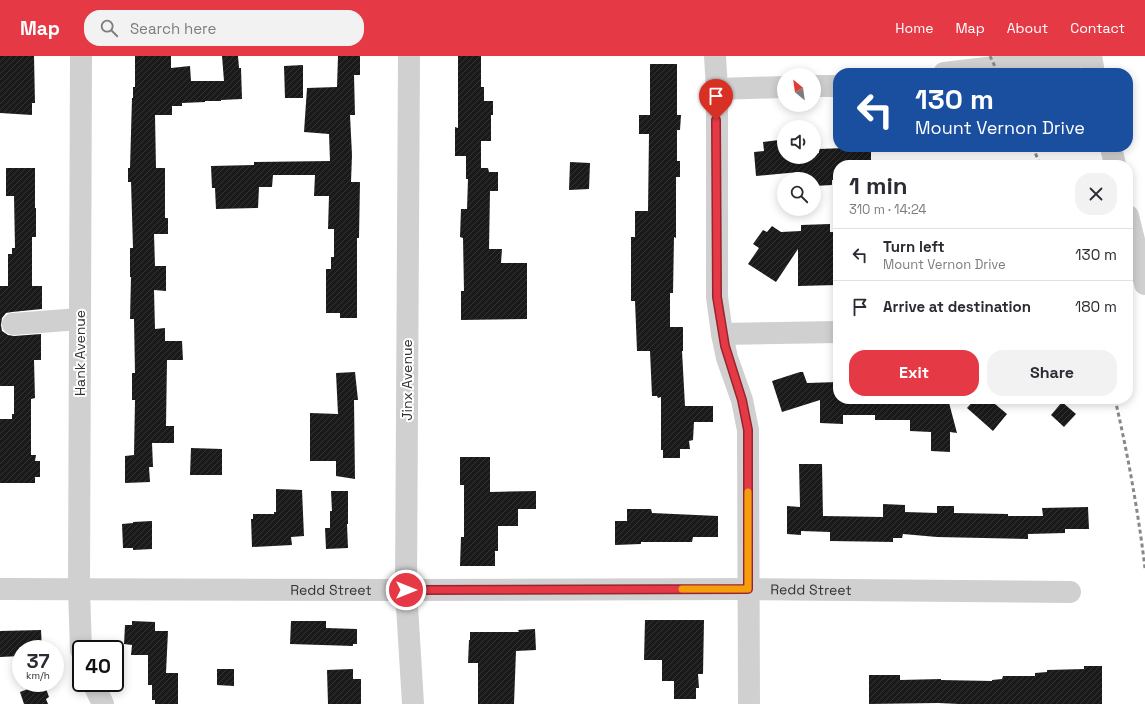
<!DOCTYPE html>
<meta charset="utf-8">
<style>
:root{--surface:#fff;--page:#f2f2f3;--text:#2b2b33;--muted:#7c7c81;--line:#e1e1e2;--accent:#e63946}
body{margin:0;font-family:"Space Grotesk",sans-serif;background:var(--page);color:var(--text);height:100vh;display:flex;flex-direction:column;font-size:15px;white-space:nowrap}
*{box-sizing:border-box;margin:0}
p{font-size:13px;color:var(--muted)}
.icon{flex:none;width:22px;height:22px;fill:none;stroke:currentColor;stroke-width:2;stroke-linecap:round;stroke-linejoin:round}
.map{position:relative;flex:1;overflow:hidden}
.side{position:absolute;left:833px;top:104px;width:300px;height:244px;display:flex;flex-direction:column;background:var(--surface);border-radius:16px;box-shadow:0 2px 10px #0003}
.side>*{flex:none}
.hud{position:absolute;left:833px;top:12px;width:300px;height:84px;border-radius:16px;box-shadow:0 2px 10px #0003;background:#1a4fa0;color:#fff;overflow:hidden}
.needle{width:26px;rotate:331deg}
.fabs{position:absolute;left:777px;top:12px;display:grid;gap:8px}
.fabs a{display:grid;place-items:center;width:44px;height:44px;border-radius:50%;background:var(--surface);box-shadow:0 2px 10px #0003;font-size:20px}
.speed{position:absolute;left:12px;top:584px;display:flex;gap:8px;font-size:20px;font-weight:700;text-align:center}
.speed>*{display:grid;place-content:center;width:52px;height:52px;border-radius:50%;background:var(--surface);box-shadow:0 2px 10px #0003;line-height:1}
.speed small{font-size:10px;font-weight:400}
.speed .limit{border:2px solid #111;border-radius:6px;background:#fff;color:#111}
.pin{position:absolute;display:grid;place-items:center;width:34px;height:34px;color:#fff;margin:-41px -17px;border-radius:50% 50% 50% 0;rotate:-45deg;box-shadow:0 0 4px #0007}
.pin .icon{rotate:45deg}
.me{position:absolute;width:44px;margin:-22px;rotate:90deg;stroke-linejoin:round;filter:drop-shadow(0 0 3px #0008)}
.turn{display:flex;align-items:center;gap:14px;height:84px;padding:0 16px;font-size:18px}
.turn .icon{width:52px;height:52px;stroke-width:2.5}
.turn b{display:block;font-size:28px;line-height:34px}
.round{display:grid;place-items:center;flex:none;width:42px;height:42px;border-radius:16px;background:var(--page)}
.summary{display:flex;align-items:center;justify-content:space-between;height:68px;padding:0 16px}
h1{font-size:24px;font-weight:800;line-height:30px}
.primary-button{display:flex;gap:8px;margin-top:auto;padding:8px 16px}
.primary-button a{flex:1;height:46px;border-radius:16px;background:var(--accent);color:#fff;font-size:16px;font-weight:800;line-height:46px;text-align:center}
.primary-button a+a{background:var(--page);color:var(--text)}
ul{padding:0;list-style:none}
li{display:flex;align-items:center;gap:12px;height:52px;padding:0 16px;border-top:1px solid var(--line)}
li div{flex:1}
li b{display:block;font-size:15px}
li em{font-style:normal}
header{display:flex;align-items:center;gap:24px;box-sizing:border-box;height:56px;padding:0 20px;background:var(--accent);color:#fff}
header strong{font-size:19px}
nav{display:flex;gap:22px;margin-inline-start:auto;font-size:14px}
.search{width:280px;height:36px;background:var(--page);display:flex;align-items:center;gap:10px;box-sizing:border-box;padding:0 14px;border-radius:16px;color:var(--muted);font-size:15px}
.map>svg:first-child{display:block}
</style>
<header>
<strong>Map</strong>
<div class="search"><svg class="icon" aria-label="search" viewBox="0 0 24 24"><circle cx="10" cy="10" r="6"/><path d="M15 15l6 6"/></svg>Search here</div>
<nav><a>Home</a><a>Map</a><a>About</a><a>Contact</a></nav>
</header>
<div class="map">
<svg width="1145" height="648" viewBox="0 0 1145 648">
<defs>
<pattern id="building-hatch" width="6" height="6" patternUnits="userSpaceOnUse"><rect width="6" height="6" fill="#1a1a1a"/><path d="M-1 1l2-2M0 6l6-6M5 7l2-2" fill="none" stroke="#333"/></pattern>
</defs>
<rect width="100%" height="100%" fill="#fff"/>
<!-- building -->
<path fill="url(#building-hatch)" d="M0,0H34L35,47H32V59L0,57Z
M135,0H171V12L190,10L191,25H224L222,0H238L239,12H241L242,43L221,44V45H205V46L182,47V50H172V59H155L156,112H165V162H168V178H154L155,210H166V235L154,234L155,273L165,272V285H182L183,304H167L166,370H174V387H152L153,411H149L150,426L125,427V400L134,399L135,344H132V317H135L134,263H130L131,221H130V192H133L131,126H128V112H130L132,42H133V31H135Z
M338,0H360V19H354L355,59H350L352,99L351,126H360L359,182H357V262H340V257H326V213H331V201H334V173H328L329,140H314L315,119H273L272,131H259L258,152L216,153L215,132H212L211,110L254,109V106L330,105L329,78L304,76L307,32L337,31Z
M458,0H481V31H484V45H493V59H491V85H481V112H488L489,116H498V135H490L489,193H502L501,207H527V263L461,264V235H464L463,182L460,181L461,153H467L468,123H466V100H455V71L458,72Z
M650,8H677V59H681L680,74H677V105H680V121H676V182L674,181L673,237H670V271H683V295H682L685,350H713V366H694L693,384L689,385L690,393H680V402H663V394H661V341L658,342L657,340H652L650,295H637L635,245H631V181H635V155H648L649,78H639V59H650Z
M303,9V42H285L284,10Z
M779,84L780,85L784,84V101H814V98L819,97V93L871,91V109H838V124H832V129L814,130V123H799V116L756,120L754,96L764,95L763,86Z
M570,106L590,107L589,133L569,134Z
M6,112H35V152H36V181H32V230H42V253L12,256L6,257L2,262L1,269L2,275L8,279L14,280L41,278V304H34L35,342L31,343V399H36L35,405H40V421H35V427H0V363H12V358H14V330H0V230H8V198H12V192H15L14,140H6Z
M830,168V176H833L834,202H838V229L798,230V193L776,226L748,208L759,192L753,188L763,174L767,176L772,170L781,176L801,175V169Z
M355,316L358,344H354L355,423L336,420V405H310V357L338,358L336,317Z
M800,316H803L807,327L838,326V343H948L957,377L950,376V396L931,395V376L910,375V364H875V359H843V368L820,367V344L782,356L772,325Z
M975,343H989L1007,358L993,375L967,352Z
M1062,346L1076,358L1064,371L1051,359Z
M191,392L222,393V419H190Z
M460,401H490V436L536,435V453H518V470H498V495H495V510H460L461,481H464V429H460Z
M799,408H822L823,460L883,461V448L905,449V456L937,457V450H954V457L1008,458V460H1043L1042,452L1088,451L1089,473H1065V477L1028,478V483L937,481L903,478L902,482H893V486L830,485V476L801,475V479L787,478V450L800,451Z
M276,433L302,434L304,480L291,481L292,489L252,491L251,463H253V458H274V456H276Z
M331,435H348V468H347L348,492L326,493L325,472H330V455H332Z
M627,453H651L652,457L718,460V481H693L692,486H641V488L615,489V465H627Z
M152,465V493L133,494V492H123L122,468L133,467V466Z
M645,564H704L703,618H698L699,632H696V643H674V625H662V604H644Z
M132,565L155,566V575H168L166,617H178V648H155V644H152V629H148V599H131L132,589L124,588L125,569H132Z
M291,565H326V572L357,573V588H353V590L290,588Z
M535,573L536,594L516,595L514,648H478V607H468L469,584H470V576H519L518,574Z
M41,574L42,593H21V600L0,601V575Z
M1084,610H1102V648H959L938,647L869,648V619H900V624L941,623V624L992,625V624L1002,623L1003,620H1035V617L1047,616V614L1084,613Z
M217,613H234V630L217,629Z
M353,613V623H361V648H328L327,614Z
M44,627L49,641L46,643L48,648H24L20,636Z"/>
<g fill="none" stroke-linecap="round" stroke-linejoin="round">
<!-- minor -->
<g stroke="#d0d0d0" stroke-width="22">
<path d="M81,0L79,533L81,594"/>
<path d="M409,0L406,534L413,648"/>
<path d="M715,0L717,33V241L722,278L727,302L742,344L748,374L749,648"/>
<path d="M1091,0L1094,17"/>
<path d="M944,17L1086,0"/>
<path d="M814,30H838"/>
<path d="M717,33L784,31"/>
<path d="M1111,91L1115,109"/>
<path d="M1128,160L1145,228"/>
<path d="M13,268L80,263"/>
<path d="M722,278L838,276"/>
<path id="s1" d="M0,533L406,534L748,533L1070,536"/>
<path d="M93,627L103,648"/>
</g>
<!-- rail -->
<path stroke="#888" stroke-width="3" stroke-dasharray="4 3" stroke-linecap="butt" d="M990,0L998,17
M1033,91L1040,109
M1115,343C1128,399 1138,455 1145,512"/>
</g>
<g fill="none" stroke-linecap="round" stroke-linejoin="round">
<defs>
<path id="route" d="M406,534L748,533V374L742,344L725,290L717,241L716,64"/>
</defs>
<!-- route casing -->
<use href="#route" stroke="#96252e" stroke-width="10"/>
<!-- route -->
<use href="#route" stroke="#e63946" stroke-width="7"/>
<!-- slow -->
<path stroke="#f59e0b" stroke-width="7" d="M682,533H748V436"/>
</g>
<g text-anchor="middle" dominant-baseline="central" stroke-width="4" stroke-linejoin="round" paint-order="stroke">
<!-- street labels -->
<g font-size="14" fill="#333" stroke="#fff">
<text transform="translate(80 297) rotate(-90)">Hank Avenue</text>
<text transform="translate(407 324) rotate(-90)">Jinx Avenue</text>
<text stroke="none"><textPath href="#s1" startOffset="331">Redd Street</textPath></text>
<text stroke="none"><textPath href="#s1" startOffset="811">Redd Street</textPath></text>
</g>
</g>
</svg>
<div class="fabs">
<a><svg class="needle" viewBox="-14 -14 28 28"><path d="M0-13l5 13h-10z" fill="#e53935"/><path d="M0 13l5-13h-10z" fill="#7c7c81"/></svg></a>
<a><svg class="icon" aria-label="sound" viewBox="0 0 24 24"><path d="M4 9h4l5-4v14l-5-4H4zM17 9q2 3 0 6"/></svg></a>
<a><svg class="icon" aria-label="search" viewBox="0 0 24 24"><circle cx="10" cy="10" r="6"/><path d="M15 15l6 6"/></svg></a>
</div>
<div class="speed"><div>37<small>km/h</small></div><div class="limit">40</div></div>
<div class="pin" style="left:716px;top:64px;background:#d93025"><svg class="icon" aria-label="arrive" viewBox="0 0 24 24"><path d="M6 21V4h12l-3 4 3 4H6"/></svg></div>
<svg class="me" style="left:406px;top:534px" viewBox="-20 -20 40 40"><circle r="17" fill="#e63946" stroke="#fff" stroke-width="3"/><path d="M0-11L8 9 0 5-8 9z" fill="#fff"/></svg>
<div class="hud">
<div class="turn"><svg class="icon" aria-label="left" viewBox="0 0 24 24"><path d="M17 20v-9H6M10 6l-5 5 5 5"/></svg><div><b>130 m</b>Mount Vernon Drive</div></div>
</div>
<section class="side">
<div class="summary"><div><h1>1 min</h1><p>310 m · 14:24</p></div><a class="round"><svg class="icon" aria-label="close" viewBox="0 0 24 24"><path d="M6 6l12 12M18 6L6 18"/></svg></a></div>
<ul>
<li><svg class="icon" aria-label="left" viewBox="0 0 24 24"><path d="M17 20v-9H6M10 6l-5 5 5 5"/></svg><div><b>Turn left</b><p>Mount Vernon Drive</p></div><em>130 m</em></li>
<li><svg class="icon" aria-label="arrive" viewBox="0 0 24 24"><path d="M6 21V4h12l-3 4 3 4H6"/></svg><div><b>Arrive at destination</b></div><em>180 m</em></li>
</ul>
<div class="primary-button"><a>Exit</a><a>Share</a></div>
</section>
</div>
